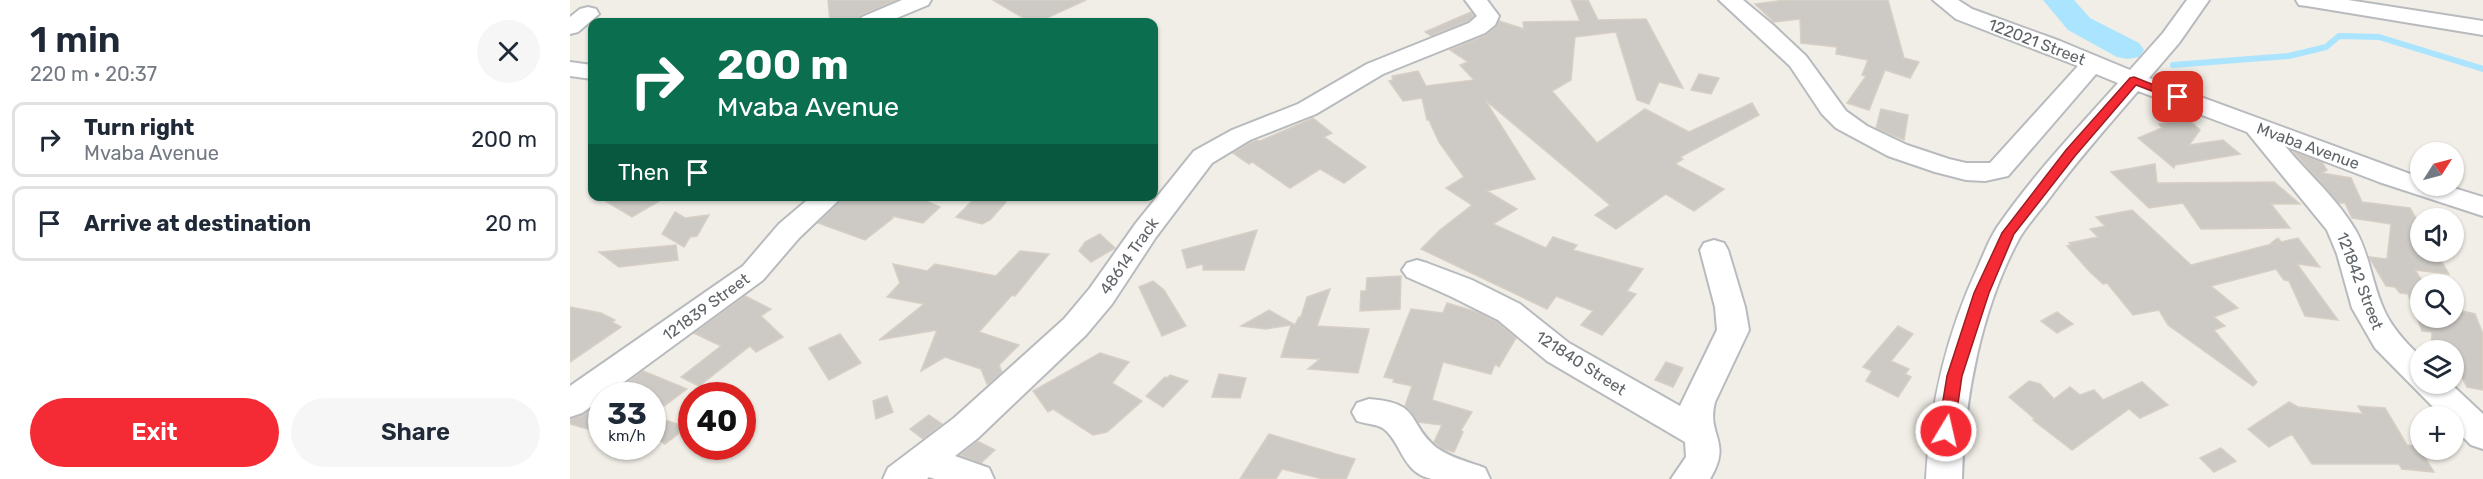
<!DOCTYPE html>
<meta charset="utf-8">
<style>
:root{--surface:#fff;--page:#f6f6f7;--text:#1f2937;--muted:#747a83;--line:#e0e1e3;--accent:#f42b34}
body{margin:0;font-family:Rubik,sans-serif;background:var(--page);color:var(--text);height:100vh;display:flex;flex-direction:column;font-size:22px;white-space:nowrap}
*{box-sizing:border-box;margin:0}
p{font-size:20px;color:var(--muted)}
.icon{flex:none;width:33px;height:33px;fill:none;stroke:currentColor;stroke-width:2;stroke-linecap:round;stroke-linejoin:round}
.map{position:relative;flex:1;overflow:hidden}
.panel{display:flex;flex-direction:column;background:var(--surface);width:570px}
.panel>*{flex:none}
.hud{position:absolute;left:18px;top:18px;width:570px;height:183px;border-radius:12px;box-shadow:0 2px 4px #0004;background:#0b6e4f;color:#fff;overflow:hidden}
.needle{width:39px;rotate:54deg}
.fabs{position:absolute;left:1840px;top:142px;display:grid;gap:12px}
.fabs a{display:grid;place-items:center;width:54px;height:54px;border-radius:50%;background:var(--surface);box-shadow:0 2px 4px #0004;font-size:30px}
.speed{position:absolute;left:18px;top:382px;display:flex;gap:12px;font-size:30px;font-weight:700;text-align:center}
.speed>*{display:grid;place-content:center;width:78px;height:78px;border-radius:50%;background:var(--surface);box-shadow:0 2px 4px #0004;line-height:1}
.speed small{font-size:15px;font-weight:400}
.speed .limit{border:9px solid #d22;background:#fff;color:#111}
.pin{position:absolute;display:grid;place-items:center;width:51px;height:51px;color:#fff;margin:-26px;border-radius:12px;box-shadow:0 3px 9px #0006}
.me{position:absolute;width:66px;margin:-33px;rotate:9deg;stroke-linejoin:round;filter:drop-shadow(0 0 4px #0008)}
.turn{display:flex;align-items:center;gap:21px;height:126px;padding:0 30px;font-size:27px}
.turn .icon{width:78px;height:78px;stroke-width:2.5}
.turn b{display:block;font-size:42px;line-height:51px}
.then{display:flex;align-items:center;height:57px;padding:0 30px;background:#0003;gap:12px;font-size:22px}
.round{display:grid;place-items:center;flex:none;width:63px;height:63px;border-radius:32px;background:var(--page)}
.overview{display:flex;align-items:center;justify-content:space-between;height:102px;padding:0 30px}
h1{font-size:36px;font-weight:600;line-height:45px}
.primary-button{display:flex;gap:12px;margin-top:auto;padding:12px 30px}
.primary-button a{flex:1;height:69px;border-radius:36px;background:var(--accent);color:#fff;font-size:24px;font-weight:600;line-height:69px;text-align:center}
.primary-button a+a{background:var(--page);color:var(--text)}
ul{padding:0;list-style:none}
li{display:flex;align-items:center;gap:18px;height:75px;margin:0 12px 9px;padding:0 18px;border:3px solid var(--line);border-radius:12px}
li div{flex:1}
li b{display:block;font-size:22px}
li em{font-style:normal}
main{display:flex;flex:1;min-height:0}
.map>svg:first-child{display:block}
</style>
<main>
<section class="panel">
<div class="overview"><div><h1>1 min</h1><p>220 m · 20:37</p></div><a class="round"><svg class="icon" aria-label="close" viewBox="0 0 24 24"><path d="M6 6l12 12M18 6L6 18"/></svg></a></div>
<ul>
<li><svg class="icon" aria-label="right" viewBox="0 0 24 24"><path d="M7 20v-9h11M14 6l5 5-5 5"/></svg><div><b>Turn right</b><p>Mvaba Avenue</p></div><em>200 m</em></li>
<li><svg class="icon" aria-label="arrive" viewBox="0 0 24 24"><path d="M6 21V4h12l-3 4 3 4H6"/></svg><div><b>Arrive at destination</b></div><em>20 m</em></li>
</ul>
<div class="primary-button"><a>Exit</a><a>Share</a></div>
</section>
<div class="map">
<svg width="1913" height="479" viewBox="0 0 1913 479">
<rect width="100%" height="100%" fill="#f1eee7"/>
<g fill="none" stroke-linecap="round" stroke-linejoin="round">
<!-- stream -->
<path stroke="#aae4ff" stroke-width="6" d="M1603,65L1719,56L1756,47L1769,36L1809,37L1913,69"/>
<!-- river -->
<path fill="#aae4ff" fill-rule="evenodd" d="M1473,0H1504L1520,18L1569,43L1574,50L1569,57L1558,59L1547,57L1498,30Z"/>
</g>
<!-- building -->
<path fill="#cdc9c4" stroke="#d7cfc5" stroke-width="1.5" d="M258,0H326L291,15L287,22H260Z
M423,0H516L468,22H460Z
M1001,0H1018L1028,20L1076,19L1113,88L1089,82L1079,104L1067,100L1046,32L1005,37L1001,80L982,91L1027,143L1075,109L1119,132L1182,103L1189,115L1110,157L1113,159L1105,164L1154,189L1124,211L1096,194L1046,229L1025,215L1040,205L915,100L965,179L917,191L947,209L923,224L976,248L983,237L1007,245L1003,250L1073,269L1057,291L1066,294L1032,335L1011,325L1023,311L986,296L977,309L851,249L870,230L902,205L876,188L894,177L869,142L859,120H857L852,98L833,101L819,81L823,80L822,76L848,71L856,86L904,80L890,65L898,62L880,50L916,35L926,27L929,21L954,29L953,22L1010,21Z
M1215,0H1318L1334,58L1349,62L1340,78L1315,70L1299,110L1277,103L1296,76L1292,75L1298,60L1266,54L1267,47L1231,43L1230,19L1204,22L1185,4Z
M901,12L904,16L898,21L861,36L855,32Z
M1129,74L1149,78L1141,94L1121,90Z
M1311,109L1338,115L1334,140L1306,128Z
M743,118L762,133L754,137L796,167L774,183L750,169L720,188L682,162L679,164L663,153L682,142L687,140L690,141Z
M1618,119L1630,130L1619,145L1653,140L1670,154L1605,165L1604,168L1568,138L1592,128L1589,124Z
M1723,151L1752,162L1757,170L1752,173L1781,178L1792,202L1840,208L1851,227V252H1866L1879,274L1845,270L1855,285H1851V318H1884V309L1905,314L1913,334V390L1897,387L1884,362V351H1861L1862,332L1852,331L1838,294L1830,293L1825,287L1816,286L1800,259L1799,257L1817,259L1821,224L1782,218L1775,203H1769Z
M1585,164L1587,183L1704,182L1730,204H1701L1720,228L1631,229L1613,203L1579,208L1541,172Z
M27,196H98L62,217Z
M275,196H345L370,207L353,223L322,216L323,218L295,240L248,223Z
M407,196H437L433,201L436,202L420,220L412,224L386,217Z
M1562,210L1621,265L1702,244L1701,243L1708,238L1711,242L1728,238L1750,267L1727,264L1768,320L1735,316L1719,281L1714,280L1706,269L1641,286L1668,308L1644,317L1655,326L1644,330L1687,382L1683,386L1598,325L1589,310L1563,315L1537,283L1533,284L1519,271L1497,246L1501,245L1499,243L1528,237L1520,229L1535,226L1526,217Z
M105,212L115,218L139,215L127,236L120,237L114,247L92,234Z
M687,230L674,270H633V264L617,268L612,250Z
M530,234L545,248L521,262L509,251L515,242Z
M106,245L108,260L49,267L29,252Z
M450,251L479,254L445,296L442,295L409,332L449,345L429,365L432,372L420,383L417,384L411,369L375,357L351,371L367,330L309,340L354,304L317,297L330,283L323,264L357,271L365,264L426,276Z
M831,276L830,309L790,311L791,291H796L797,278Z
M583,281L594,290L616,326L592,336L569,287Z
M760,289L747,326L799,329L788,373L738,369L750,359L711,357L721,325L696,329L671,326L699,310L725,325L729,317H731L737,297Z
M175,296L201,309L191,316L213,337L186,352L180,346L129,386L111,377L151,346L124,333Z
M877,303L907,312L927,322L946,338L929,367L925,364L921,374L873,362L862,400L902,412L891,430L893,432L884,452L873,449L864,442L872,425L848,422L835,406L842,386L823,382L824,379L814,377L841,309L873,313Z
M0,307L31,313L45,320L42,322L51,327L0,362Z
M1487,312L1503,324L1487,333L1471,321Z
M1328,326L1343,334L1321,361L1339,369L1335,374L1341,377L1328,397L1296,381L1302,371L1293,367Z
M270,334L291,363L259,380L239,348Z
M530,353L559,362L542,383L572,401L537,432L523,435L483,409L478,412L463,391Z
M1096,362L1113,368L1103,387L1085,380Z
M73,371L117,389L94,406L82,400V396H66L48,389Z
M649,374L676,378L670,398L642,397Z
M600,375L618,381L593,407L576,396L595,377L597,378Z
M1459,381L1470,384L1484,399L1500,387L1510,395L1524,390L1533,400L1572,382L1598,405L1570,418L1559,409L1502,450L1463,420L1465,419L1439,397Z
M317,396L323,412L306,419L303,401Z
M32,402V433L0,424V419L13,415Z
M1719,402L1728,407L1793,414L1788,406L1815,408L1837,445L1848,446L1864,472L1832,469L1829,464H1742L1722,434L1699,447L1678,429Z
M359,415L372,424L353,439L340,429Z
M95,420L117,427L95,444L82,436V429Z
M699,434L766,454L785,459L776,479H753L712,469L706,479H670Z
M407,441L425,450L411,463L390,455Z
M1651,448L1666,461L1644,472L1630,458Z"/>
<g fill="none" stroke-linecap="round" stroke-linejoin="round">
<defs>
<path id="minor" d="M332,0H361L358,5L317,22H289L292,17Z
M895,0H917L929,16L925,25L915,33L813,74L746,114L680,140L642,163L586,237L542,304L516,335L408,438L385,456L419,468L424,479H365L359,477L357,479H313L318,468L384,418L494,319L520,288L566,223L624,151L662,130L728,104L797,64L899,23L907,16Z
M1149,0H1173L1203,25L1236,56L1276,111L1297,126L1337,145L1379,159L1396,163H1420L1508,66L1386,19L1363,0H1388L1402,9L1490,41L1560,70L1593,33L1617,0H1639L1609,43L1579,78L1851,178V186H1877L1913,197V216L1809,182L1715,146C1739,175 1767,198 1786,231C1800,256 1802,284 1814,310C1822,328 1836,343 1851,357V384H1881L1913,414V449L1901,445L1884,428V417H1873L1805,348L1782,308L1767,254L1757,230L1677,132L1568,91C1537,127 1506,162 1478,200C1469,212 1458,224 1450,237C1411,308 1394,399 1392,479H1356C1360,405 1376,335 1408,267C1414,254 1419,239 1428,226C1463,175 1507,129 1548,83L1526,74L1438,176L1415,181L1396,180L1365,172L1318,156L1266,128L1252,114L1220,66Z
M1726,0H1778L1913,21V35L1737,6L1729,5Z
M18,7L26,9L29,14L8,32L0,34V17L10,9Z
M0,62L22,65V79L0,76Z
M242,196H273L229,238L193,280L35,396H32V399L12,413L0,417V386L173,266L209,224Z
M1144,240L1154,243L1158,250L1175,307L1179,330L1145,402C1136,437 1163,440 1140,479H1101L1116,457L1115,442L977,361L928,320L880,296L837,277L832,270L837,263L847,260L857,263L902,280L950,304L999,343L1110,406L1147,330L1145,307L1130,250L1134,243Z
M799,399C853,403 836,423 867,448C881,458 899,462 915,468L920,479C902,479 880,479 862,479C832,473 832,443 814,429C808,424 795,424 787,421L782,412L787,403Z"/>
</defs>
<!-- minor casing -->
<use href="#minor" stroke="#b8bbbe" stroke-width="4"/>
<!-- minor -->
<use href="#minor" fill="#fff" fill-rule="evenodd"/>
</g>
<!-- route -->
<path fill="#f42b34" stroke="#9f1c22" stroke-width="1.5" d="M1564,77L1614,97L1608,101L1566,85L1505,156L1444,234L1419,293L1392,376L1384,431L1381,436L1376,438L1370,436L1368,431L1377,376L1404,293L1432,233L1496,150L1560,78Z"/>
<g text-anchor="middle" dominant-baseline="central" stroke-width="4.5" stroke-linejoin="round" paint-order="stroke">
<!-- street labels -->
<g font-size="16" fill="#5f6468" stroke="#fff">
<text transform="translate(1467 42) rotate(21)">122021 Street</text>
<text transform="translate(1738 146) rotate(20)">Mvaba Avenue</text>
<text transform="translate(559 256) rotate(-55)">48614 Track</text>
<text transform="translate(1790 281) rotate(69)">121842 Street</text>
<text transform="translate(136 307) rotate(-36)">121839 Street</text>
<text transform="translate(1011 363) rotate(33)">121840 Street</text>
</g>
</g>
</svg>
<div class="fabs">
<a><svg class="needle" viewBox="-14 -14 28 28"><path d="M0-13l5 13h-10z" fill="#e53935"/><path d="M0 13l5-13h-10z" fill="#747a83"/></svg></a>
<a><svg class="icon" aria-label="sound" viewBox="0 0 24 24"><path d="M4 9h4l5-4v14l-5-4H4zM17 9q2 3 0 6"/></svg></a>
<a><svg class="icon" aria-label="search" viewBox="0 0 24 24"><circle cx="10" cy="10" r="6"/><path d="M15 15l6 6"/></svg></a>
<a><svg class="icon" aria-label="layers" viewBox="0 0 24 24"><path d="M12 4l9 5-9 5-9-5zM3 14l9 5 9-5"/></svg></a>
<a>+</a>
</div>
<div class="speed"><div>33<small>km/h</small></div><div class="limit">40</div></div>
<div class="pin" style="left:1608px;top:97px;background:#d93025"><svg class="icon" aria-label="arrive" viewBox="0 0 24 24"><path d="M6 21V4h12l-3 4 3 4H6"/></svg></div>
<svg class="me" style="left:1376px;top:431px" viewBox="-20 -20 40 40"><circle r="17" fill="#f42b34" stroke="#fff" stroke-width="3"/><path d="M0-11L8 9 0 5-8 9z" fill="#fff"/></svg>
<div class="hud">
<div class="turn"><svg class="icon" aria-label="right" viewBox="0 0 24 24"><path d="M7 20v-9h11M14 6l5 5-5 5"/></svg><div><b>200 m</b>Mvaba Avenue</div></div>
<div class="then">Then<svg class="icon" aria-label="arrive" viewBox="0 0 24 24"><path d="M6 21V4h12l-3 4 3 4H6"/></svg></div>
</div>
</div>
</main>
